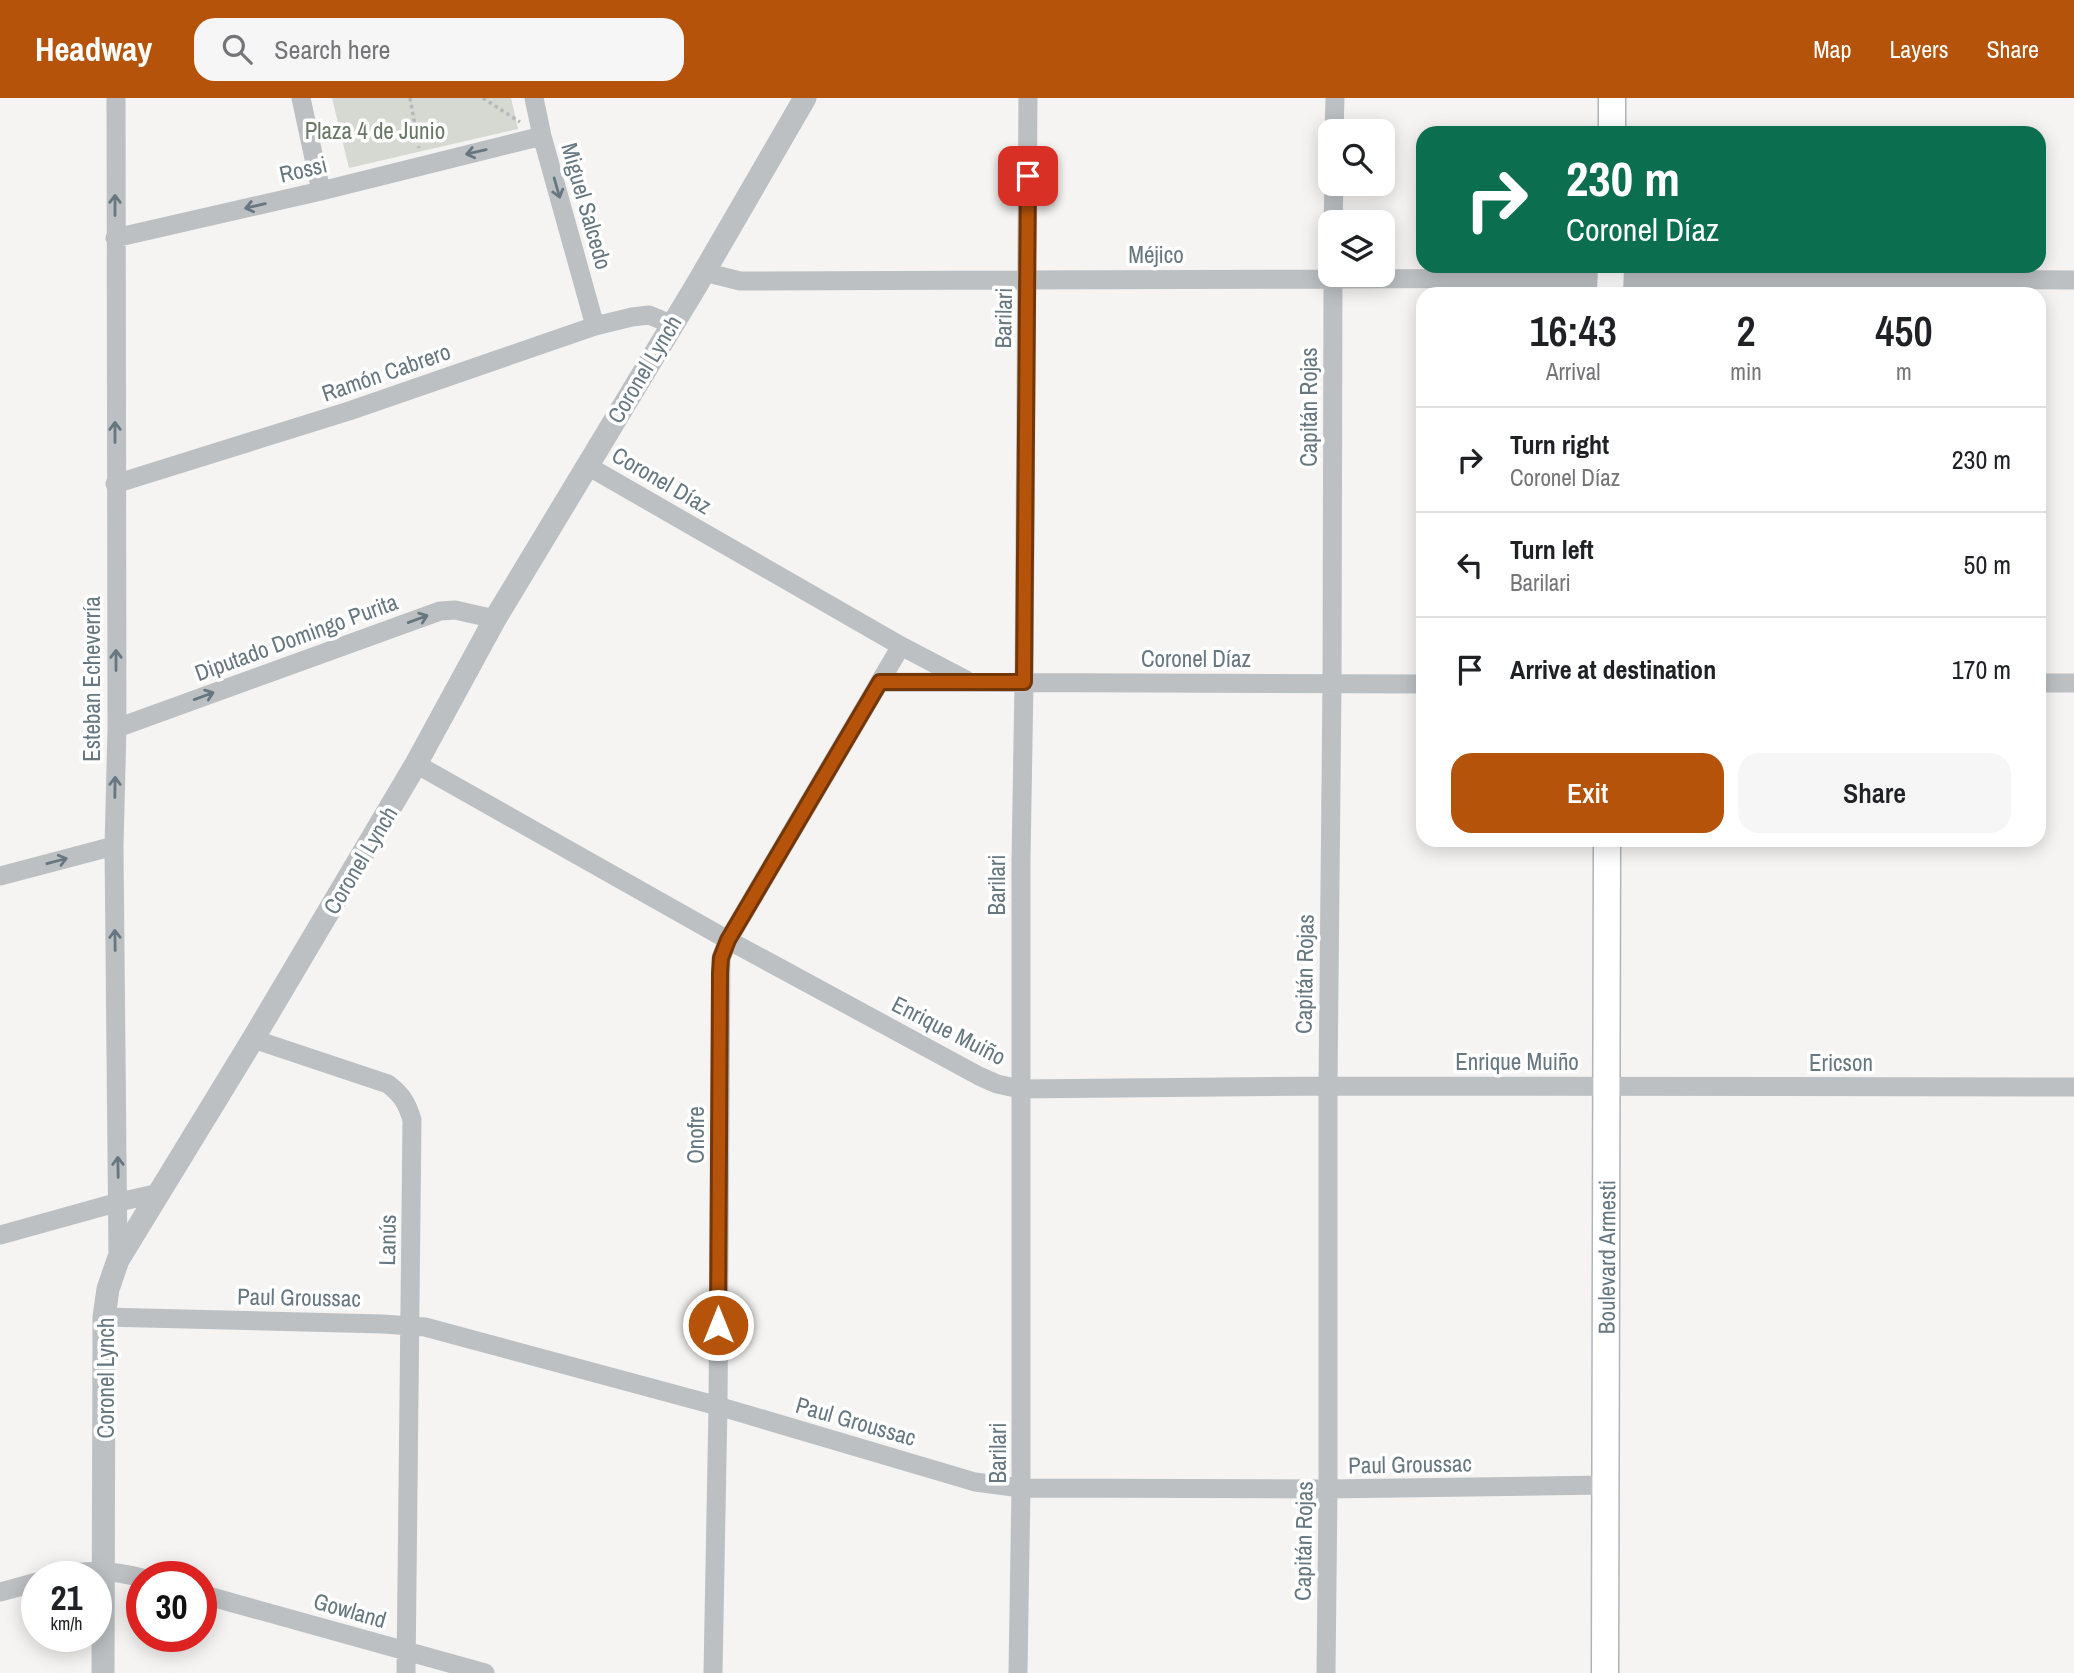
<!DOCTYPE html>
<meta charset="utf-8">
<style>
:root{--surface:#fff;--page:#f6f6f6;--text:#202124;--muted:#757577;--line:#e0e0e0;--accent:#b45309}
body{margin:0;font-family:"Archivo Narrow",sans-serif;background:var(--page);color:var(--text);height:100vh;display:flex;flex-direction:column;font-size:26px;white-space:nowrap}
*{box-sizing:border-box;margin:0}
p{font-size:23px;color:var(--muted)}
.icon{flex:none;width:38px;height:38px;fill:none;stroke:currentColor;stroke-width:2;stroke-linecap:round;stroke-linejoin:round}
.map{position:relative;flex:1;overflow:hidden}
.details{position:absolute;left:1416px;top:189px;width:630px;height:560px;display:flex;flex-direction:column;background:var(--surface);border-radius:21px;box-shadow:0 4px 18px #0003}
.details>*{flex:none}
.hud{position:absolute;left:1416px;top:28px;width:630px;height:147px;border-radius:21px;box-shadow:0 4px 18px #0003;background:#0b6e4f;color:#fff;overflow:hidden}
.controls{position:absolute;left:1318px;top:21px;display:grid;gap:14px}
.controls a{display:grid;place-items:center;width:77px;height:77px;border-radius:14px;background:var(--surface);box-shadow:0 4px 18px #0003;font-size:35px}
.speed{position:absolute;left:21px;top:1463px;display:flex;gap:14px;font-size:35px;font-weight:700;text-align:center}
.speed>*{display:grid;place-content:center;width:91px;height:91px;border-radius:50%;background:var(--surface);box-shadow:0 4px 18px #0003;line-height:1}
.speed small{font-size:18px;font-weight:400}
.speed .limit{border:10px solid #d22;background:#fff;color:#111}
.pin{position:absolute;display:grid;place-items:center;width:60px;height:60px;color:#fff;margin:-30px;border-radius:14px;box-shadow:0 4px 10px #0006}
.me{position:absolute;width:77px;margin:-38px;rotate:0deg;stroke-linejoin:round;filter:drop-shadow(0 0 5px #0008)}
.turn{display:flex;align-items:center;gap:24px;height:147px;padding:0 35px;font-size:32px}
.turn .icon{width:91px;height:91px;stroke-width:2.5}
.turn b{display:block;font-size:49px;line-height:60px}
.eta{display:flex;justify-content:space-evenly;align-items:center;height:119px;text-align:center}
.eta b{font-size:42px;font-weight:600;line-height:49px}
.primary-button{display:flex;gap:14px;margin-top:auto;padding:14px 35px}
.primary-button a{flex:1;height:80px;border-radius:21px;background:var(--accent);color:#fff;font-size:28px;font-weight:600;line-height:80px;text-align:center}
.primary-button a+a{background:var(--page);color:var(--text)}
ul{padding:0;list-style:none}
li{display:flex;align-items:center;gap:21px;height:105px;padding:0 35px;border-top:2px solid var(--line)}
li div{flex:1}
li b{display:block;font-size:26px}
li em{font-style:normal}
header{display:flex;align-items:center;gap:42px;box-sizing:border-box;height:98px;padding:0 35px;background:var(--accent);color:#fff}
header strong{font-size:33px}
nav{display:flex;gap:38px;margin-inline-start:auto;font-size:24px}
.search{width:490px;height:63px;background:var(--page);display:flex;align-items:center;gap:18px;box-sizing:border-box;padding:0 24px;border-radius:21px;color:var(--muted);font-size:26px}
.map>svg:first-child{display:block}
</style>
<header>
<strong>Headway</strong>
<div class="search"><svg class="icon" aria-label="search" viewBox="0 0 24 24"><circle cx="10" cy="10" r="6"/><path d="M15 15l6 6"/></svg>Search here</div>
<nav><a>Map</a><a>Layers</a><a>Share</a></nav>
</header>
<div class="map">
<svg width="2074" height="1575" viewBox="0 0 2074 1575">
<rect width="100%" height="100%" fill="#f5f4f2"/>
<!-- green -->
<path fill="#d5d9d1" d="M332,0H511L518,31L349,70Z"/>
<g fill="none" stroke-linecap="round" stroke-linejoin="round">
<defs>
<g id="secondary">
<path d="M1612,35V0"/>
<path d="M1610,196L1611,168"/>
<path id="s1" d="M1605,1575C1604,1297 1608,1020 1607,742"/>
</g>
</defs>
<!-- secondary casing -->
<use href="#secondary" stroke="#afb4b8" stroke-width="29"/>
<!-- path -->
<path stroke="#b6b9bb" stroke-width="3.5" stroke-dasharray="3.5 3.5" stroke-linecap="butt" d="M410,0L419,50
M483,0L520,24"/>
<!-- minor -->
<path stroke="#bcc0c3" stroke-width="19" d="M116,0L117,630L114,748L118,1162
M301,0L321,93
M534,0L542,38L595,228
M1334,33L1335,0
M1333,124L1334,86
M115,140L321,93L542,38
M704,174L740,183L1610,180L2074,182
M586,367L901,548L966,582
M115,386L349,313L595,228L632,219L649,217L671,226
M880,584L1423,586
M2039,585H2074
M117,630L440,513L455,512L495,521
M416,666L728,842L979,978L997,986L1020,991L1328,988L2074,989
M0,778L114,748
M253,941L388,986C402,997 407,1005 412,1022L406,1575
M0,1137L119,1104L159,1095
M104,1219L383,1226L425,1229L718,1308L975,1384L1021,1390L1328,1391L1604,1387
M55,1479C84,1471 113,1472 142,1480
M0,1494L37,1484
M201,1496L485,1575
M713,1575L718,1308L721,860L728,842L901,548
M1018,1575L1021,1390V763L1024,584L1028,0
M1326,1575L1328,1391V988L1332,585L1333,177"/>
<!-- tertiary -->
<path stroke="#bcc0c3" stroke-width="23" d="M103,1575L104,1219L108,1191L118,1162L253,941L416,666L495,521L696,188L805,0"/>
<!-- secondary -->
<use href="#secondary" stroke="#fff" stroke-width="26"/>
</g>
<!-- one-way arrows -->
<defs><path id="oneway-shaft" d="M-6 0H5M1.5-3L5.5 0L1.5 3" fill="none" stroke-width="1.6" stroke-linecap="round" stroke-linejoin="round" transform="scale(1.75)"/></defs>
<g stroke="#677780">
<use href="#oneway-shaft" transform="translate(476 54) rotate(167)"/>
<use href="#oneway-shaft" transform="translate(557 90) rotate(74)"/>
<use href="#oneway-shaft" transform="translate(115 107) rotate(-90)"/>
<use href="#oneway-shaft" transform="translate(255 108) rotate(167)"/>
<use href="#oneway-shaft" transform="translate(115 334) rotate(-90)"/>
<use href="#oneway-shaft" transform="translate(418 521) rotate(-20)"/>
<use href="#oneway-shaft" transform="translate(116 562) rotate(-90)"/>
<use href="#oneway-shaft" transform="translate(204 598) rotate(-20)"/>
<use href="#oneway-shaft" transform="translate(115 689) rotate(-89)"/>
<use href="#oneway-shaft" transform="translate(57 763) rotate(-15)"/>
<use href="#oneway-shaft" transform="translate(115 842) rotate(-91)"/>
<use href="#oneway-shaft" transform="translate(118 1069) rotate(-91)"/>
</g>
<g fill="none" stroke-linecap="round" stroke-linejoin="round">
<defs>
<path id="route" d="M718,1227L720,875L721,860L728,842L880,584H1024L1028,78"/>
</defs>
<!-- route casing -->
<use href="#route" stroke="#753606" stroke-width="18"/>
<!-- route -->
<use href="#route" stroke="#b45309" stroke-width="12"/>
</g>
<g text-anchor="middle" dominant-baseline="central" stroke-width="7" stroke-linejoin="round" paint-order="stroke">
<!-- park labels -->
<g font-size="23" fill="#6b7765" stroke="#fff">
<text x="375" y="32">Plaza 4 de Junio</text>
</g>
<!-- street labels -->
<g font-size="23" fill="#677780" stroke="#fff">
<text transform="translate(303 71) rotate(-13)">Rossi</text>
<text transform="translate(587 108) rotate(74)">Miguel Salcedo</text>
<text x="1156" y="156">Méjico</text>
<text transform="translate(1003 220) rotate(-89)">Barilari</text>
<text transform="translate(644 271) rotate(-59)">Coronel Lynch</text>
<text transform="translate(386 274) rotate(-19)">Ramón Cabrero</text>
<text transform="translate(1308 309) rotate(-90)">Capitán Rojas</text>
<text transform="translate(662 382) rotate(30)">Coronel Díaz</text>
<text transform="translate(296 539) rotate(-20)">Diputado Domingo Purita</text>
<text x="1196" y="560">Coronel Díaz</text>
<text transform="translate(91 581) rotate(-90)">Esteban Echeverría</text>
<text transform="translate(360 762) rotate(-59)">Coronel Lynch</text>
<text transform="translate(996 787) rotate(-90)">Barilari</text>
<text transform="translate(1304 876) rotate(-89)">Capitán Rojas</text>
<text transform="translate(949 932) rotate(27)">Enrique Muiño</text>
<text x="1517" y="963">Enrique Muiño</text>
<text x="1841" y="964">Ericson</text>
<text transform="translate(695 1037) rotate(-90)">Onofre</text>
<text transform="translate(387 1142) rotate(-89)">Lanús</text>
<text stroke="none"><textPath href="#s1" startOffset="416">Boulevard Armesti</textPath></text>
<text transform="translate(299 1199) rotate(1)">Paul Groussac</text>
<text transform="translate(105 1280) rotate(-90)">Coronel Lynch</text>
<text transform="translate(856 1323) rotate(16)">Paul Groussac</text>
<text transform="translate(997 1355) rotate(-90)">Barilari</text>
<text transform="translate(1410 1366) rotate(-1)">Paul Groussac</text>
<text transform="translate(1303 1443) rotate(-89)">Capitán Rojas</text>
<text transform="translate(350 1512) rotate(16)">Gowland</text>
</g>
</g>
</svg>
<div class="controls">
<a><svg class="icon" aria-label="search" viewBox="0 0 24 24"><circle cx="10" cy="10" r="6"/><path d="M15 15l6 6"/></svg></a>
<a><svg class="icon" aria-label="layers" viewBox="0 0 24 24"><path d="M12 4l9 5-9 5-9-5zM3 14l9 5 9-5"/></svg></a>
</div>
<div class="speed"><div>21<small>km/h</small></div><div class="limit">30</div></div>
<div class="pin" style="left:1028px;top:78px;background:#d93025"><svg class="icon" aria-label="arrive" viewBox="0 0 24 24"><path d="M6 21V4h12l-3 4 3 4H6"/></svg></div>
<svg class="me" style="left:718px;top:1227px" viewBox="-20 -20 40 40"><circle r="17" fill="#b45309" stroke="#fff" stroke-width="3"/><path d="M0-11L8 9 0 5-8 9z" fill="#fff"/></svg>
<div class="hud">
<div class="turn"><svg class="icon" aria-label="right" viewBox="0 0 24 24"><path d="M7 20v-9h11M14 6l5 5-5 5"/></svg><div><b>230 m</b>Coronel Díaz</div></div>
</div>
<section class="details">
<div class="eta">
<div><b>16:43</b><p>Arrival</p></div>
<div><b>2</b><p>min</p></div>
<div><b>450</b><p>m</p></div>
</div>
<ul>
<li><svg class="icon" aria-label="right" viewBox="0 0 24 24"><path d="M7 20v-9h11M14 6l5 5-5 5"/></svg><div><b>Turn right</b><p>Coronel Díaz</p></div><em>230 m</em></li>
<li><svg class="icon" aria-label="left" viewBox="0 0 24 24"><path d="M17 20v-9H6M10 6l-5 5 5 5"/></svg><div><b>Turn left</b><p>Barilari</p></div><em>50 m</em></li>
<li><svg class="icon" aria-label="arrive" viewBox="0 0 24 24"><path d="M6 21V4h12l-3 4 3 4H6"/></svg><div><b>Arrive at destination</b></div><em>170 m</em></li>
</ul>
<div class="primary-button"><a>Exit</a><a>Share</a></div>
</section>
</div>
